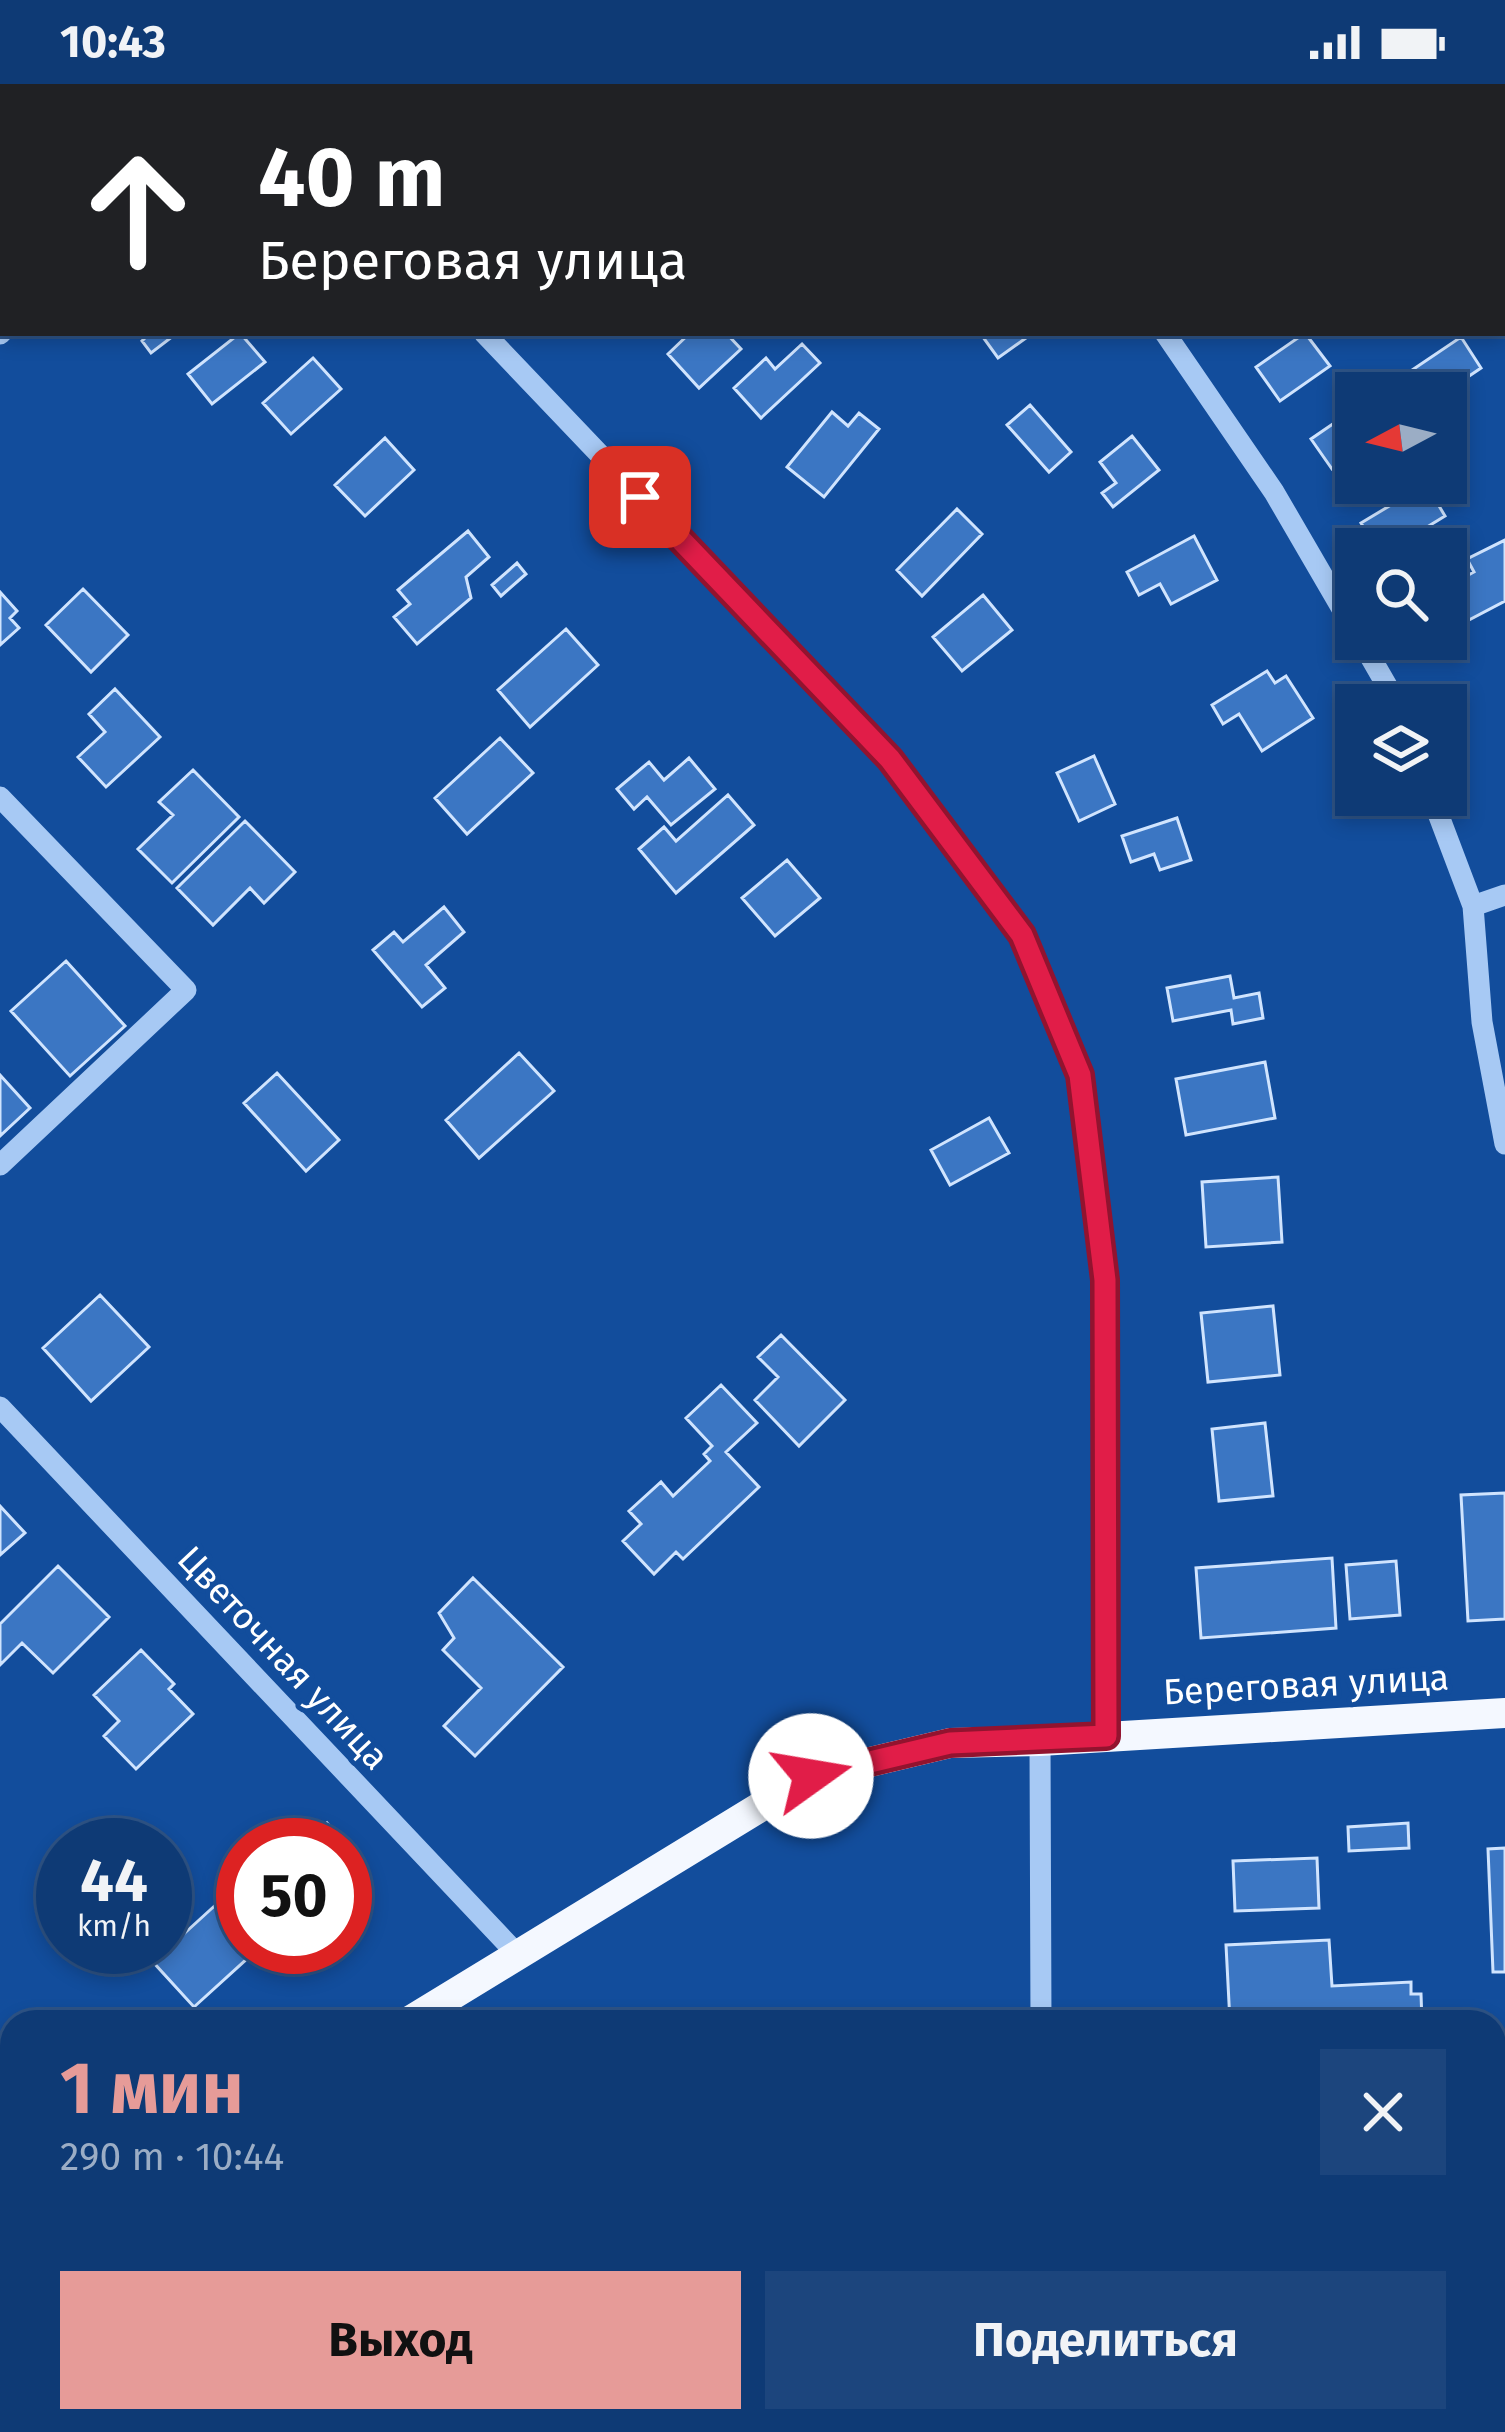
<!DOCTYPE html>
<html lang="ru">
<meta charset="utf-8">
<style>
:root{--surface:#0e3a75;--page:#1c457d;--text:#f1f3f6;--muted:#9badc5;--line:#2e5487;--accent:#e69b98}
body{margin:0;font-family:"Fira Sans",sans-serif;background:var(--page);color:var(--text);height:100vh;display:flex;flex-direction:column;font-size:45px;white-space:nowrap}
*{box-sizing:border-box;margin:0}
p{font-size:39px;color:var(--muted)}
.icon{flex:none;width:66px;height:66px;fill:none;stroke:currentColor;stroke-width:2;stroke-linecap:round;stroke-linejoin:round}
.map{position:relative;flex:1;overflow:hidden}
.sheet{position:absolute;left:0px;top:1926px;width:1506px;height:423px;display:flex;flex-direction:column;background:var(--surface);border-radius:36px 36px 0 0;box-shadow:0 6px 18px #0003,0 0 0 3px var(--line)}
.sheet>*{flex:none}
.banner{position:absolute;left:0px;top:0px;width:1506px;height:252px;box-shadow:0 6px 18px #0003,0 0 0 3px var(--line);background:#202124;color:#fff;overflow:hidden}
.needle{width:78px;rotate:263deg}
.buttons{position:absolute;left:1335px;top:288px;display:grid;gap:24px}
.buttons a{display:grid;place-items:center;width:132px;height:132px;border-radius:0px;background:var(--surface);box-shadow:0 6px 18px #0003,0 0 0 3px var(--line);font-size:60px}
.speed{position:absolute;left:36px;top:1734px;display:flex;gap:24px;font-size:60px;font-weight:700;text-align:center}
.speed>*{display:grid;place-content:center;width:156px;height:156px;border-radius:50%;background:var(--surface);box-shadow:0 6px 18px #0003,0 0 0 3px var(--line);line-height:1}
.speed small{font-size:30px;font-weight:400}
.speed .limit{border:18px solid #d22;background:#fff;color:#111}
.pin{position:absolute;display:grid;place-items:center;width:102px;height:102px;color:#fff;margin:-51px;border-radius:24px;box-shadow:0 6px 18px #0006}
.me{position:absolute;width:132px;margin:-66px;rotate:77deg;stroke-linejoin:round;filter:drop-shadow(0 0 9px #0008)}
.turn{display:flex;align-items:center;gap:42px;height:252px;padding:0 60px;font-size:54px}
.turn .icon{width:156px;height:156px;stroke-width:2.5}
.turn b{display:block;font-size:84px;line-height:102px}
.round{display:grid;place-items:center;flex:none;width:126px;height:126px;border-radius:0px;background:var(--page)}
.summary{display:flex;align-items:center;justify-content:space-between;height:204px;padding:0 60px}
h1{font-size:72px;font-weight:700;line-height:90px;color:var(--accent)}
.primary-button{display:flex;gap:24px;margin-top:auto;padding:24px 60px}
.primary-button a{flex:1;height:138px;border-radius:0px;background:var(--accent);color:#111;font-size:48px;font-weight:700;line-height:138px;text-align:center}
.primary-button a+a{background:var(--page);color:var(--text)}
.status{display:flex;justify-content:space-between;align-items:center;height:84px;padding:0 60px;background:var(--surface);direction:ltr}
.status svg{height:33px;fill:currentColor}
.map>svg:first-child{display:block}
</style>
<div class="status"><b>10:43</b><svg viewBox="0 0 49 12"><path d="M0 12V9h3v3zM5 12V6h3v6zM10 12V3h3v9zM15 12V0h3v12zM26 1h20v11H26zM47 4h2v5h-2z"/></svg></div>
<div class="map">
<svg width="1505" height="2348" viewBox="0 0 1505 2348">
<rect width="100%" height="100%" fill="#124d9c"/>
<!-- building -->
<path fill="#3b76c3" stroke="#d0e4fe" stroke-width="3" d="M177,249L151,269L142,257L150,249Z
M240,249L265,278L212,320L188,290Z
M690,249H726L741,265L699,304L668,270Z
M980,249H1033L998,274Z
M1305,249L1330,282L1280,317L1256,283Z
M1461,253L1481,284L1444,309H1378Z
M802,260L820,279L761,334L734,304L766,274L775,285Z
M313,274L341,305L291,350L263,319Z
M1030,321L1071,368L1049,388L1007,341Z
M1356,324V369L1332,385L1311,355Z
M832,328L848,342L859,329L879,345L824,413L787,383Z
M1132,352L1159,386L1113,423L1102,409L1116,399L1100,378Z
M385,354L414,386L365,432L335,401Z
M1426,400L1445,432L1391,465H1377L1361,439Z
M957,425L982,450L922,512L897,486Z
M468,447L489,473L466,493L471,514L417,560L394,533L410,520L398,506Z
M1194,452L1217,496L1171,520L1160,500L1139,511L1127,488Z
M1505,456V517L1446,548V489L1457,483L1463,494L1474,488L1467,475Z
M517,479L526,490L501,512L492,501Z
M83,505L128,551L91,588L46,541Z
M0,508L17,527L10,534L19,544L0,561Z
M983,511L1012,546L962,587L933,553Z
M566,545L598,581L530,643L498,606Z
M1267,587L1275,599L1286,592L1313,634L1262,667L1239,630L1223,640L1212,621Z
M115,605L160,653L106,703L78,673L105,648L89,630Z
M500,654L533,689L467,750L435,714Z
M1094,672L1115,720L1079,737L1057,689Z
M689,674L715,705L671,741L647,713L634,725L617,705L649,678L664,696Z
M193,686L239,733L172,799L138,765L173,731L159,718Z
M728,711L754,741L676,809L639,765L664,743L676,757Z
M1177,734L1191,776L1160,786L1154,770L1131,778L1122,752Z
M245,737L295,788L264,819L250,804L213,841L177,804Z
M787,776L820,814L775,852L742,814Z
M444,823L464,848L426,881L445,904L422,923L373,866L394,848L403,858Z
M66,877L125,942L70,992L11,927Z
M1230,892L1234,914L1259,909L1263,934L1233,940L1231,926L1173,937L1167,904Z
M519,969L554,1007L479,1074L446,1036Z
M1265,978L1275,1034L1186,1051L1176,995Z
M277,989L339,1056L306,1087L244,1019Z
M0,991L30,1024L0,1052Z
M989,1034L1009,1069L950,1101L931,1066Z
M1278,1093L1282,1158L1206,1163L1202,1098Z
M100,1211L149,1263L91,1317L43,1264Z
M1273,1222L1280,1291L1208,1298L1201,1229Z
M781,1251L845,1316L799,1362L755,1316L778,1293L758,1273Z
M721,1301L757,1339L726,1368L759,1403L683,1475L676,1468L654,1490L623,1457L641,1440L629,1427L661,1398L673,1412L710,1377L704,1370L712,1362L686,1334Z
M1265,1339L1273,1412L1219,1417L1212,1345Z
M1505,1409V1535L1468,1537L1461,1411Z
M0,1422L25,1449L0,1471Z
M1332,1474L1336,1544L1201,1554L1196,1484Z
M1396,1477L1400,1531L1350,1535L1346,1481Z
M58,1482L109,1533L53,1589L22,1559L0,1581V1540Z
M473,1494L563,1583L475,1672L444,1642L481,1604L443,1566L454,1554L439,1529Z
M141,1566L174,1600L169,1605L193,1630L136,1685L104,1652L119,1637L94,1611Z
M327,1739L366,1781L345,1800V1761H304Z
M1408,1739L1409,1764L1349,1767L1348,1743Z
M1505,1764V1888H1493L1488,1765Z
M1317,1774L1319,1824L1235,1827L1233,1777Z
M221,1816L243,1840V1863H260L194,1923L153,1878Z
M1329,1856L1332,1902L1411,1898V1910H1421L1422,1938H1230L1226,1861Z
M1236,2337H1305V2342L1237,2344Z"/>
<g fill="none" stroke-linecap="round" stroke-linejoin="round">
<!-- minor -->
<path stroke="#a7c9f4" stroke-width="21" d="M974,0L976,3
M257,3L260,0
M484,249L890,675L1022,851L1080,991L1105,1196L1106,1652
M1165,249L1274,408L1356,549
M0,250L3,247
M1360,555L1398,621
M1431,711L1473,822L1482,938L1505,1060
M0,713L186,906L0,1081
M1473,822L1505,811
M0,1323L517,1870
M1040,1657L1041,1938
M1043,2337V2348"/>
<!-- major -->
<path stroke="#f4f8ff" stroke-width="30" d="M408,1938L811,1692L950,1659L1040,1657L1505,1629
M0,2191L12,2184"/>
</g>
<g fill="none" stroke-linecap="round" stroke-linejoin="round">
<defs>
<path id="route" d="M640,413L890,675L1022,851L1080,991L1105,1196L1106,1652L950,1659L811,1692"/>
</defs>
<!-- route casing -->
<use href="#route" stroke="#92132f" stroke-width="30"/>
<!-- route -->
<use href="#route" stroke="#e11d48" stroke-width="21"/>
</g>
<g text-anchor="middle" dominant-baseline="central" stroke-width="10" stroke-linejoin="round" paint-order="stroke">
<!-- street labels -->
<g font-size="36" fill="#fff" stroke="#124d9c">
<text transform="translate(283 1574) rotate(47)">Цветочная улица</text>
<text transform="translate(1306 1601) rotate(-3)">Береговая улица</text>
</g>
</g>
</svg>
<div class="buttons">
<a><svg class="needle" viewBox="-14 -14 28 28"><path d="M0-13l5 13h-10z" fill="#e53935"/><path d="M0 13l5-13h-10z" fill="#9badc5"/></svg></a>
<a><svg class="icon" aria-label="search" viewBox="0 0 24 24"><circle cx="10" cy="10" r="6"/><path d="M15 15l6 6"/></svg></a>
<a><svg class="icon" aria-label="layers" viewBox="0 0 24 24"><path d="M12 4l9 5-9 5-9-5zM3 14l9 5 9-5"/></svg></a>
</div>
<div class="speed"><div>44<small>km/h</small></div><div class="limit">50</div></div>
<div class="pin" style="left:640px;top:413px;background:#d93025"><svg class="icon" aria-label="arrive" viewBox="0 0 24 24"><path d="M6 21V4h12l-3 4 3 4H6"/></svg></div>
<svg class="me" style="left:811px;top:1692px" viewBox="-20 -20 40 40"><circle r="19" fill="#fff"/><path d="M0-13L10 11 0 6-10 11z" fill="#e11d48"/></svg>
<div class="banner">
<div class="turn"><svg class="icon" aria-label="ahead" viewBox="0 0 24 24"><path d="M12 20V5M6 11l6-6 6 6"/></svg><div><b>40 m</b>Береговая улица</div></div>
</div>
<section class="sheet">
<div class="summary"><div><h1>1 мин</h1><p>290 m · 10:44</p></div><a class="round"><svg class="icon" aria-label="close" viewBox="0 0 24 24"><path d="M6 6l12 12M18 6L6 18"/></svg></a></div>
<div class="primary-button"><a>Выход</a><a>Поделиться</a></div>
</section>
</div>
